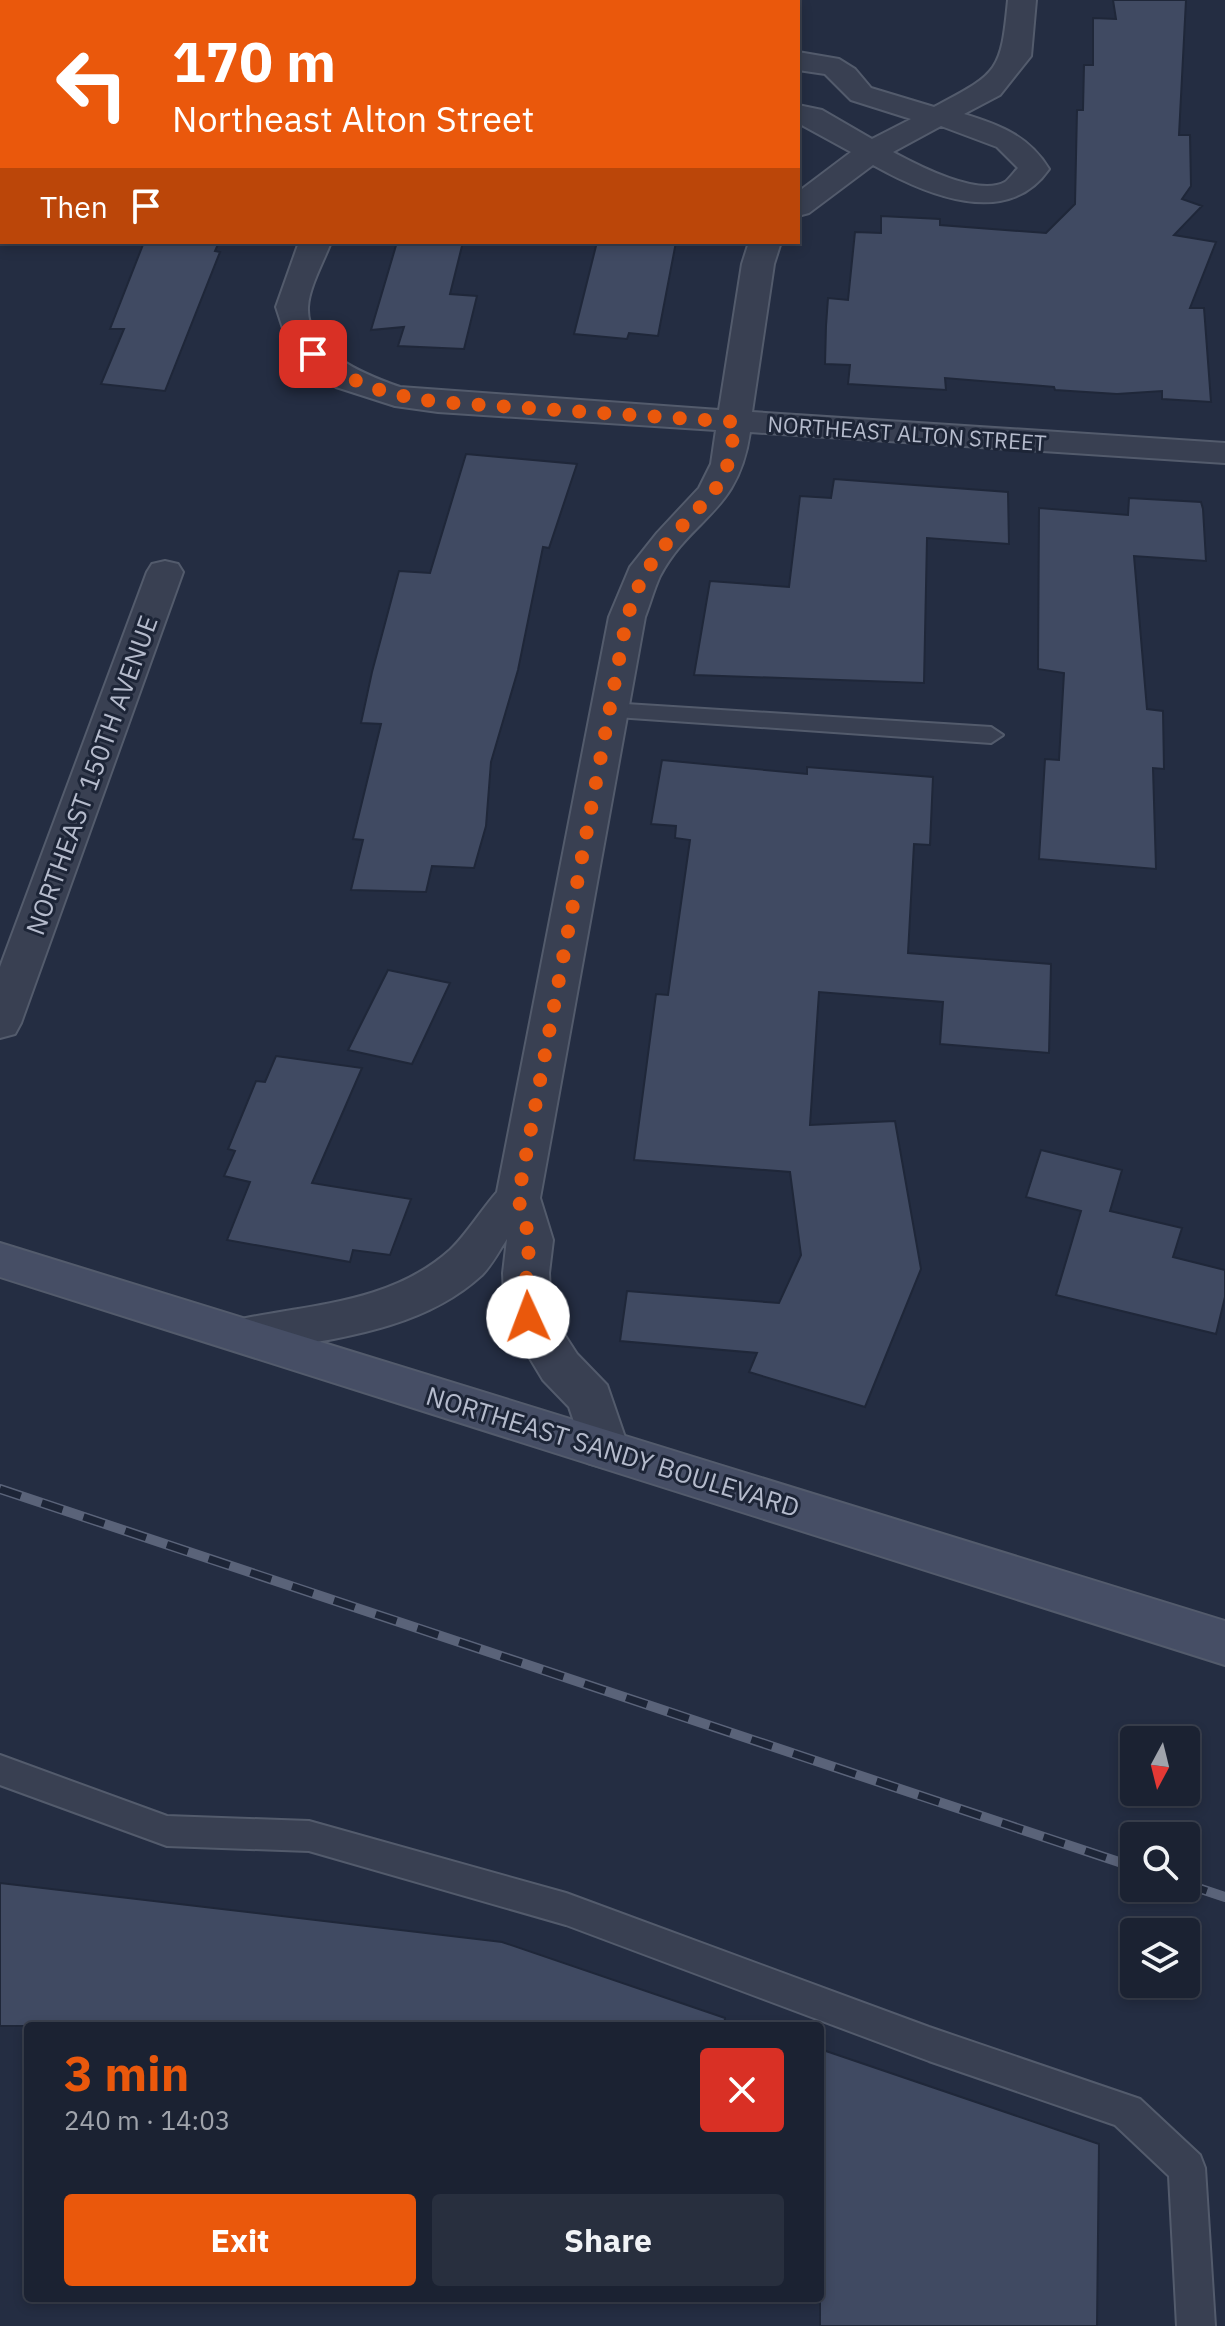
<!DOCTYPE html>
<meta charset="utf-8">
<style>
:root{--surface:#1b2232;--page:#282f3e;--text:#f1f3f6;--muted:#a0a4ac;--line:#393f4d;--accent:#ea580c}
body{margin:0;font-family:"IBM Plex Sans",sans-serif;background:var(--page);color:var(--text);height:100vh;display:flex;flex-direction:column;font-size:30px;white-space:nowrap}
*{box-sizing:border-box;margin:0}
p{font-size:26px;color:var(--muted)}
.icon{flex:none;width:44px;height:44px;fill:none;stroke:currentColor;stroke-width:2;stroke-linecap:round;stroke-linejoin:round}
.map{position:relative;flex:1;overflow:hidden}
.sheet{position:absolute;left:24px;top:2022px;width:800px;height:280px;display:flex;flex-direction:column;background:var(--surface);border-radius:8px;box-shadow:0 4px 12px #0003,0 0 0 2px var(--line)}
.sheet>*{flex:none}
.hud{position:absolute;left:0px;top:0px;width:800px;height:244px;box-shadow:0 4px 12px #0003,0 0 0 2px var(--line);background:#ea580c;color:#fff;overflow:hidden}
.needle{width:52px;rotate:187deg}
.buttons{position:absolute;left:1120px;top:1726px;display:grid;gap:16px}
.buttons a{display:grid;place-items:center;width:80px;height:80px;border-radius:8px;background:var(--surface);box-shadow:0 4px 12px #0003,0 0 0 2px var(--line);font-size:40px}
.pin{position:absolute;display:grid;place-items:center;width:68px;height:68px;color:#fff;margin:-34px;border-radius:16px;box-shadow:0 4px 12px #0006}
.me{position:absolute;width:88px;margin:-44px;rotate:358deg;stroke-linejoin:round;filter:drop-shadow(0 0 6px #0008)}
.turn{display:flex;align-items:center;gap:28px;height:168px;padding:0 40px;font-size:36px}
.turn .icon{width:104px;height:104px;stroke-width:2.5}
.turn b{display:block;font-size:56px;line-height:68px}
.then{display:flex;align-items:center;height:76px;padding:0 40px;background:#0003;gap:16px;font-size:30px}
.round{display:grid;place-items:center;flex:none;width:84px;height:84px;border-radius:8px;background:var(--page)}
.head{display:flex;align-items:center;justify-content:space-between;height:136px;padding:0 40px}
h1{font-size:48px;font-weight:700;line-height:60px;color:var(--accent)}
.button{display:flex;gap:16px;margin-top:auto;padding:16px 40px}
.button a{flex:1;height:92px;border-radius:8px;background:var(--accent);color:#fff;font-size:32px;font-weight:700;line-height:92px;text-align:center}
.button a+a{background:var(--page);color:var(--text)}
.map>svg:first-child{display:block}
</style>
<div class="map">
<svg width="1225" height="2326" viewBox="0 0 1225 2326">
<rect width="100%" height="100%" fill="#242d42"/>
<!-- building -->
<path fill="#404a62" stroke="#1f2739" stroke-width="2" d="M1113,0H1186L1179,135H1190L1191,186L1182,199L1202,206L1174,235L1216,242L1190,308H1204L1211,402L1162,399V391L1117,394L1055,390L1054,387L945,378L946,390L848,384L850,365L825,364L826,326L828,298L848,300L855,232L881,233V216L940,219V225L1046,233L1075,204L1077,110H1083L1084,65H1093V18L1116,19Z
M144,242H219L215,251L220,252L165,391L101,384L124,329H110Z
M397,242H463L450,294L477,296L464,349L398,346L404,327L371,330Z
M597,242H676L658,336L629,333L627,339L574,334Z
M466,454L577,464L549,548L543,547L518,670L491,762L486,826L474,868L432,866L426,892L351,890L363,840L353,839L381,724L361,723L372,672L399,571L430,573Z
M834,479L1008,492L1009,544L927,538L924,683L694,675L710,581L789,587L800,496L831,498Z
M1129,498L1201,502L1203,509L1206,561L1134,556L1147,709L1163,711L1164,769L1153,768L1156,869L1039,859L1045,759L1059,760L1064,673L1038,669L1039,508L1128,515Z
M662,760L807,774V767L933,777L930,845L914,844L908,953L1051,964L1049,1053L940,1044L943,1002L819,992L810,1125L895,1121L921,1269L865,1407L749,1372L757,1353L620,1341L627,1291L779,1303L801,1255L790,1172L634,1160L656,994L668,995L690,840L675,838L676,826L651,824Z
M388,970L450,983L412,1064L348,1050Z
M276,1056L362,1068L312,1183L411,1199L390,1255L353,1250L350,1262L227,1240L250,1182L224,1176L235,1151L228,1149L256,1081L265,1082Z
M1041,1150L1122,1170L1110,1211L1182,1228L1173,1257L1225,1270V1297L1216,1334L1056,1295L1081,1211L1026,1197Z
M0,1883L502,1942L725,2018L724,2026H0Z
M820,2049L1099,2144L1097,2326H820Z"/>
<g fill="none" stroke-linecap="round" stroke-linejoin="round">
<defs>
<path id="lane" d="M610,703L991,727L1003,735L991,743L602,716L598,711Z
M0,1755L167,1816L309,1821L566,1893L929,2027L1140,2099L1200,2155L1205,2168L1215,2326H1177L1169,2176L1115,2125L929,2061L566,1925L309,1851L167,1846L0,1785Z"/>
<path id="street" d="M388,0H416L387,2Z
M1008,0H1036L1031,56L1000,95L964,114C1000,125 1029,136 1049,169C1007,230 925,194 873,165L809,213L798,216V192L851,152L798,123V105L822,110L872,139L911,119L851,100L825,74L798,70V52L839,59L855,69L871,88L934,107C998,73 1001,73 1008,0ZM941,126L997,147L1018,168C1014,172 1009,179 1005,182C978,197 917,165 893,152Z
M299,242H331C324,261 309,287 308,307C306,352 366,375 400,387L719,410L742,264L749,242H781L774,264L752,412L1225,443V463L750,432C738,514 693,515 660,576C654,589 650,604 645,617L540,1198L553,1240L549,1273L551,1314L577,1354L607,1385L629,1449L622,1463L605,1468L588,1463L569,1407L543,1380L505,1317L503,1273L507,1239C499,1251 492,1265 482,1275C419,1333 327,1339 246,1354L230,1349L223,1336L230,1323L246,1318C318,1304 393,1301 450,1250C467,1234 481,1210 497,1192L609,617L630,567L657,533L699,488L711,464L716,430L438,412L395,406L336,387L289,347L276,307Z
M165,561L178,564L183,572L21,1023L15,1034L0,1038V967L147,572L152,564Z"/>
<path id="secondary" d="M0,1243L1225,1621V1665L0,1277Z"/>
</defs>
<!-- lane casing -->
<use href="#lane" stroke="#535b6c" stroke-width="4"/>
<!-- street casing -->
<use href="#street" stroke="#535b6c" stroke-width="4"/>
<!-- secondary casing -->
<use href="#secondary" stroke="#535b6c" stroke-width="4"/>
<!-- lane -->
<use href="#lane" fill="#394052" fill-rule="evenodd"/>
<!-- street -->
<use href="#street" fill="#394052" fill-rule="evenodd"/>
<!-- secondary -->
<use href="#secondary" fill="#464e65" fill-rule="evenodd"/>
<defs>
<path id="rail" d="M0,1489L1134,1867
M1186,1884L1225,1897"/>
</defs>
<!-- rail casing -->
<use href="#rail" stroke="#5a6379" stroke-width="10"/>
<!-- rail -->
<use href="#rail" stroke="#1d2537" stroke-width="7" stroke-dasharray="22" stroke-linecap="butt"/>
</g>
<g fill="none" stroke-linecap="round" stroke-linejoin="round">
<!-- route -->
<path stroke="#ea580c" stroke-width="14" stroke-dasharray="0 25.2" d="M313,354C357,387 385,394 438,402L736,422L728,464L714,492L669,540L643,575L627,617L518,1198L530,1240L526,1273L528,1317"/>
</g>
<g text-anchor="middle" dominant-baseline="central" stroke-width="6" stroke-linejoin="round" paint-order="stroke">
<!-- far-street labels -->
<g font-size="22" fill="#b5bbcc" stroke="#1d2537">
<text transform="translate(907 433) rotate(4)">NORTHEAST ALTON STREET</text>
</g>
<!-- street labels -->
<g font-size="26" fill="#b5bbcc" stroke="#1d2537">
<text transform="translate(91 775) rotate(-70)">NORTHEAST 150TH AVENUE</text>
<text transform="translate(613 1451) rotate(17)">NORTHEAST SANDY BOULEVARD</text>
</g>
</g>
</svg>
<div class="buttons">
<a><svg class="needle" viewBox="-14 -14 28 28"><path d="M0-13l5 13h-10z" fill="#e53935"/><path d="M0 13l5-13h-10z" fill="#a0a4ac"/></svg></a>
<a><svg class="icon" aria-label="search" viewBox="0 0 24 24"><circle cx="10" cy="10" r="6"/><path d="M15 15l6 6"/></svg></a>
<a><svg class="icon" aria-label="layers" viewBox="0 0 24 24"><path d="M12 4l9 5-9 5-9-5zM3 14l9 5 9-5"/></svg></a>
</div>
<div class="pin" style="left:313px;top:354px;background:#d93025"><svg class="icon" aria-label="arrive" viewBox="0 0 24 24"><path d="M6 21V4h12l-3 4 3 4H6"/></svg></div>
<svg class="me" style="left:528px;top:1317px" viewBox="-20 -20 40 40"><circle r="19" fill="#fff"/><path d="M0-13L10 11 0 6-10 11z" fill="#ea580c"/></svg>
<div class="hud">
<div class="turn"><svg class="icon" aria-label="left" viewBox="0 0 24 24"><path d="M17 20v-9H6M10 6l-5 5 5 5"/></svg><div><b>170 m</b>Northeast Alton Street</div></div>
<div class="then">Then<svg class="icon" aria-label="arrive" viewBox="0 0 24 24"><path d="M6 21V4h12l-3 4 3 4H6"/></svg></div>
</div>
<section class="sheet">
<div class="head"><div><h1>3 min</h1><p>240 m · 14:03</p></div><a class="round" style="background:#d93025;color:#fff"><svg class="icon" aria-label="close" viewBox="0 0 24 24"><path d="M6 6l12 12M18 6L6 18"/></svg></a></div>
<div class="button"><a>Exit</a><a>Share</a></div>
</section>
</div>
